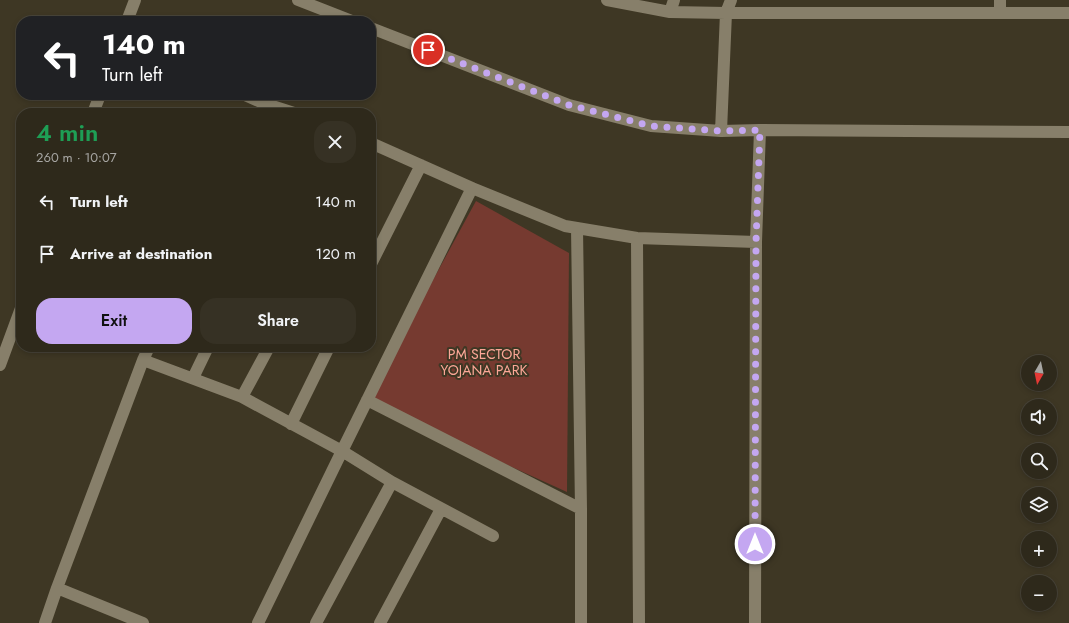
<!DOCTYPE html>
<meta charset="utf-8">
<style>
:root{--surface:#2e291b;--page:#363124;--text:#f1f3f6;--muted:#a7a6a3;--line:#49453a;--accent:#c4a7f1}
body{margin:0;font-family:Jost,sans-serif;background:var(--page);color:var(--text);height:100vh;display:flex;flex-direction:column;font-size:15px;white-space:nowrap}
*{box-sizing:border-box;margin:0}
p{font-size:13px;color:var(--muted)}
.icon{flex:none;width:22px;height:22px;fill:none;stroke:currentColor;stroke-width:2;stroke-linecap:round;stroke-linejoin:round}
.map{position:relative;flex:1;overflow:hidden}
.drawer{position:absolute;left:16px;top:108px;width:360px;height:244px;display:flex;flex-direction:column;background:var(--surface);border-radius:16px;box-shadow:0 2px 6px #0003,0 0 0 1px var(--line)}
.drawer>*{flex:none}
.top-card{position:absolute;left:16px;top:16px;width:360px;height:84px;border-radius:16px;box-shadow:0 2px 6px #0003,0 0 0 1px var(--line);background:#202124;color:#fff;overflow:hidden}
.needle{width:26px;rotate:189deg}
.fabs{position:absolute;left:1021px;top:355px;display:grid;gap:8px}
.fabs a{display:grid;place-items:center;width:36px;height:36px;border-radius:50%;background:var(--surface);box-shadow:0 2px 6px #0003,0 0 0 1px var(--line);font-size:20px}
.pin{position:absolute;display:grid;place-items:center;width:34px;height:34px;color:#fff;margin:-17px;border:2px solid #fff;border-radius:50%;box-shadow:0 1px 4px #0007}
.me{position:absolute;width:44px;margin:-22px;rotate:0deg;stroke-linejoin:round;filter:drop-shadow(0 0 3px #0008)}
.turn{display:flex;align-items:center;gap:14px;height:84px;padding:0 20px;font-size:18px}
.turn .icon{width:52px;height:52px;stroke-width:2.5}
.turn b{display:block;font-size:28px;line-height:34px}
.round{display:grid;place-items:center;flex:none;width:42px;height:42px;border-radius:16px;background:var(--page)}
.head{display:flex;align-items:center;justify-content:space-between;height:68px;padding:0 20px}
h1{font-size:24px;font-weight:600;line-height:30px;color:#1e9e55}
.button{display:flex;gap:8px;margin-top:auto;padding:8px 20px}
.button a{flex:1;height:46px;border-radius:16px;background:var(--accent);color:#111;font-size:16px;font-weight:600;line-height:46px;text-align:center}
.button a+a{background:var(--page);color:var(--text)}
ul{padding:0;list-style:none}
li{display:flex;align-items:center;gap:12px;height:52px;padding:0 20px}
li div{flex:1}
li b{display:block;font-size:15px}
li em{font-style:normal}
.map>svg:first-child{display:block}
</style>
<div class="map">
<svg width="1069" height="623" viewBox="0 0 1069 623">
<rect width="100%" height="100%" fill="#3e3724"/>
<!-- green -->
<path fill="#763a30" d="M476,201L569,253L567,492L367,401Z"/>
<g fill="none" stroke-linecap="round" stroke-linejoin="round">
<!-- street -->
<path stroke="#877f6a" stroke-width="12" d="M298,0L352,21
M607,0L670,12L726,13H1069
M670,12L674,0
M1000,12V0
M127,21L135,0
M371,28L569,105L651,126L721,131L760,130L1069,132
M245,95L263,103L294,113
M93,113L100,95
M721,131L726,13L731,0
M371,143L472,188L565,226L637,238L756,242
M577,228L581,509V623
M637,238L639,623
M371,264L421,165
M143,360L242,397L342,451L392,482L493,536
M0,365L21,308
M193,378L208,347
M242,397L269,347
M367,400L581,509
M291,424L329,347
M57,588L143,623
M45,623L57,588L143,360L149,347
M258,623L342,451L472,188
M316,623L392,482
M380,623L441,509
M755,623L756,242L760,130"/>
</g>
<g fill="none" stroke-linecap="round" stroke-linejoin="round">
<!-- route -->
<path stroke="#c4a7f1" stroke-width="7" stroke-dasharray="0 12.6" d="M428,50L569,105L651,126L721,131L760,130L756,242L755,544"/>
</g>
<g text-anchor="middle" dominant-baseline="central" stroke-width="4" stroke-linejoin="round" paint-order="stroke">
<!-- park labels -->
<g font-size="14" fill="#fca797" stroke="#3e3724">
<text x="484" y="354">PM SECTOR<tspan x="484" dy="16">YOJANA PARK</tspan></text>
</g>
</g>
</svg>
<div class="fabs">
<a><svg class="needle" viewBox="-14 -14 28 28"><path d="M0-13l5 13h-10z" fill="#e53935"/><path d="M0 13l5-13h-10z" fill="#a7a6a3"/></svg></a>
<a><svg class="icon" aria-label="sound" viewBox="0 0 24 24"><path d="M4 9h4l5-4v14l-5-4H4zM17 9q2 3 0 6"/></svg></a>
<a><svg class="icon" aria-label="search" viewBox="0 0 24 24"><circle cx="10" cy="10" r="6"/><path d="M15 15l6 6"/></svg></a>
<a><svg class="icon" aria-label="layers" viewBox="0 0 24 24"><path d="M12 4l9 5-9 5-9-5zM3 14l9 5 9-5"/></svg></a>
<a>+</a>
<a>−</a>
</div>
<div class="pin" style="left:428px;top:50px;background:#d93025"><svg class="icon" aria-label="arrive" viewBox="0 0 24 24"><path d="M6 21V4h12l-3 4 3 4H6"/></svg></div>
<svg class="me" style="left:755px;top:544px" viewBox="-20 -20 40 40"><circle r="17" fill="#c4a7f1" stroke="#fff" stroke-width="3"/><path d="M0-11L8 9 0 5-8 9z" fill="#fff"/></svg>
<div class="top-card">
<div class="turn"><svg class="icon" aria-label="left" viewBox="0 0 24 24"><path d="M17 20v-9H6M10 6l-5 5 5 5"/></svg><div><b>140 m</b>Turn left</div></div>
</div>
<section class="drawer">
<div class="head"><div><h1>4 min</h1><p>260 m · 10:07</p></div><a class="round"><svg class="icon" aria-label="close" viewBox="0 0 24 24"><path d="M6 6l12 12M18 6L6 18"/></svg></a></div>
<ul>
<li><svg class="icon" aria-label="left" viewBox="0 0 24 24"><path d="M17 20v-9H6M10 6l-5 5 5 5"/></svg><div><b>Turn left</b></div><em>140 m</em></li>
<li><svg class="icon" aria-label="arrive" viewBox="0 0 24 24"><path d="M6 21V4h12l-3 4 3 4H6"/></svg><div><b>Arrive at destination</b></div><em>120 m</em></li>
</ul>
<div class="button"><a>Exit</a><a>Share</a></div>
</section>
</div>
